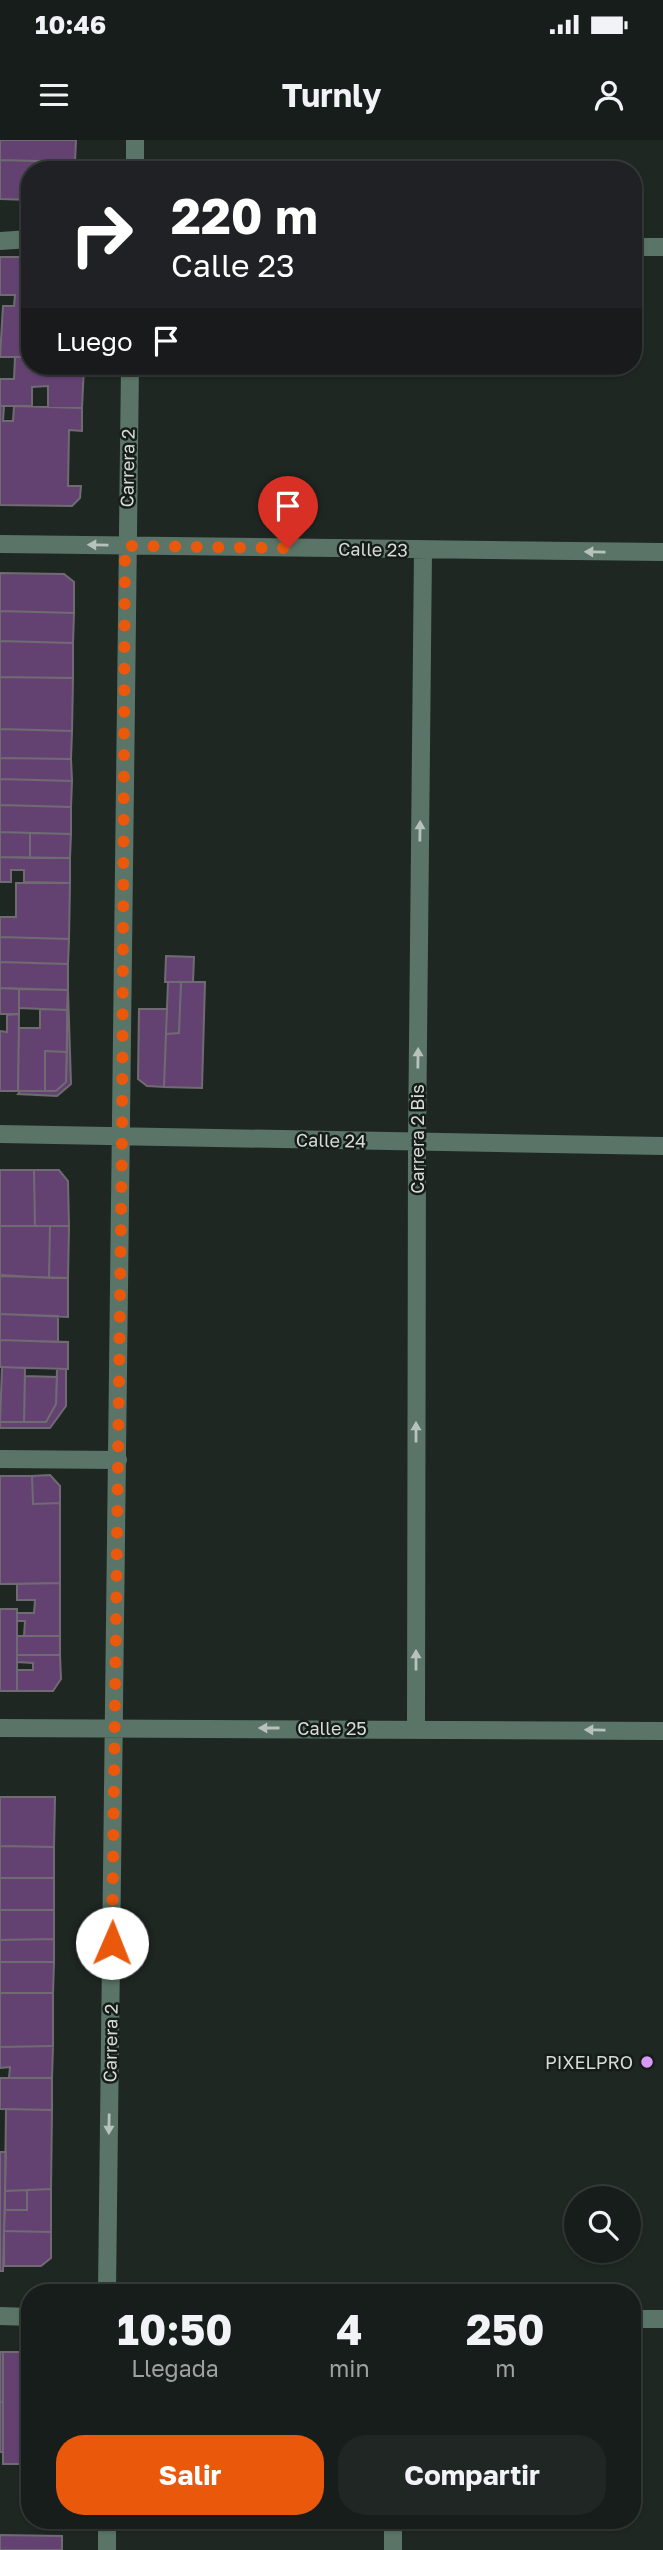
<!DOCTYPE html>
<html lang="es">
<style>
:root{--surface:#171d1a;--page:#202623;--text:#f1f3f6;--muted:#9ea2a2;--line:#363b39;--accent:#ea580c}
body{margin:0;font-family:"Golos Text",sans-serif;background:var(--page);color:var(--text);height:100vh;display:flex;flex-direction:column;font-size:26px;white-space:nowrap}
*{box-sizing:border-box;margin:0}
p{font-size:23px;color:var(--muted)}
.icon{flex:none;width:38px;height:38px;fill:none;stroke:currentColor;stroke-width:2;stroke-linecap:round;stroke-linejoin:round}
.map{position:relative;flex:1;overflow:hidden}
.details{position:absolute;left:21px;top:2144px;width:620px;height:245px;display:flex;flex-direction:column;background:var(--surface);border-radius:28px;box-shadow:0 2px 5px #0004,0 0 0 2px var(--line)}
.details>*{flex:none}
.banner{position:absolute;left:21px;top:21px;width:621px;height:214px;border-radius:28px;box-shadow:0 2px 5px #0004,0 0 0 2px var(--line);background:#202124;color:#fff;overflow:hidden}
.tools{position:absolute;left:564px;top:2046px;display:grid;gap:14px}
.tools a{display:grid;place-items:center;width:77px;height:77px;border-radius:50%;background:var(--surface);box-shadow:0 2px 5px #0004,0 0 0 2px var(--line);font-size:35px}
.pin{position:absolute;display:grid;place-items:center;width:60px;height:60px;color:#fff;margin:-72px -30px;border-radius:50% 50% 50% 0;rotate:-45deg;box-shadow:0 0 7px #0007}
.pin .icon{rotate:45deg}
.me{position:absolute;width:77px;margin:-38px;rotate:1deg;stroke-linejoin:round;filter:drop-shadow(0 0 5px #0008)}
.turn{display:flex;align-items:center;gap:24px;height:147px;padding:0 35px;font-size:32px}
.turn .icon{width:91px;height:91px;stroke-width:2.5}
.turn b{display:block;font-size:49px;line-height:60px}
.then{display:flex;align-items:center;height:66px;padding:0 35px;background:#0003;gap:14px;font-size:26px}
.eta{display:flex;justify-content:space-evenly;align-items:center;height:119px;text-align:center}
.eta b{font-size:42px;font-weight:700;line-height:49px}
.action{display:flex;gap:14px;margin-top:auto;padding:14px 35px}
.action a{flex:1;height:80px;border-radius:28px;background:var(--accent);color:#fff;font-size:28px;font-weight:700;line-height:80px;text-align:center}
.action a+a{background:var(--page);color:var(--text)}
.status{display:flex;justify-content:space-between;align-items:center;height:49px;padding:0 35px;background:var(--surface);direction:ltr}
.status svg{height:19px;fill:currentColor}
header{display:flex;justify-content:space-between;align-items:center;height:91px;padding:0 35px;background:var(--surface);font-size:32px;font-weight:700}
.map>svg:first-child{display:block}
</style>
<div class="status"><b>10:46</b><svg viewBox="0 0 49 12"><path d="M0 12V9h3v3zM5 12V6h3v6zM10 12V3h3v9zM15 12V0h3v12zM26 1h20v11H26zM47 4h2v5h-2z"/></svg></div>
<header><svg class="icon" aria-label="menu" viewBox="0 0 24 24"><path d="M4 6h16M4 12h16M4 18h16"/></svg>Turnly<svg class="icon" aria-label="person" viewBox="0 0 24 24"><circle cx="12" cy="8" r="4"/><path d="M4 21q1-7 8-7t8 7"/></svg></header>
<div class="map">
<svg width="663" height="2410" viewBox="0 0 663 2410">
<rect width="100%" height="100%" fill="#1f2723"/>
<!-- building -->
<path fill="#634272" stroke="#706b72" stroke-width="2" d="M0,0H76L75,22L0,20Z
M0,20L75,22V30H30V60L0,59Z
M0,117H30V217H0L3,166H14L15,155H0Z
M15,217H30V226H84L82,268L48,267V246L32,247V266H0V239H14Z
M0,266H4L3,281H13L14,266L82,268V291L69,290L68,346H81L80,358L72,366L0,365Z
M0,433L64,434L74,442V473L0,471Z
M0,471L74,473L73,503L0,501Z
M0,501L73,503V538L0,537Z
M0,537L73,538L72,591L0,589Z
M0,589L72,591L71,619L0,618Z
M0,618L71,619L72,641L0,639Z
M0,639L72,641L71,667L0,665Z
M0,665L71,667V694L0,692Z
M0,692L30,693V718L0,717Z
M30,693L71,694L70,718H30Z
M0,717L70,718V743L24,742V730H11V742H0Z
M16,743H70L69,799L0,797V777H16Z
M0,797L69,799L68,824L0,822Z
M166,816L194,817L193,842H165Z
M0,822L68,824V850L0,848Z
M168,842H181L179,893L166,894Z
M181,842H205L202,948L164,947L166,894L179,893Z
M0,848L19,849V874H0Z
M19,849L68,850L67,870L19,868Z
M68,850L71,944L57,956L18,954L20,951H56L66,942Z
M40,869L67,870V912L45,911V951H18L19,888H40Z
M139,869H167L164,947L147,946L138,939Z
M19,874L18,951H0V891L7,892V875Z
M45,911L67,912L66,942L56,951H45Z
M0,1030H34L35,1086H0Z
M34,1030H59L68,1041L69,1086H35Z
M0,1086H50L49,1138L0,1135Z
M50,1086H69L68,1138H49Z
M0,1136L68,1138V1177L0,1174Z
M0,1174L58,1176V1202L0,1200Z
M0,1200L68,1202V1229L0,1227Z
M2,1227L25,1228L24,1282H0Z
M57,1229H66V1266L50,1288H0V1282H46L56,1264Z
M25,1236L57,1237L56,1264L46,1282H24Z
M50,1335L60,1346V1363L33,1364L32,1336Z
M0,1336H32L33,1364L60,1363V1443L0,1444Z
M60,1443V1496H24L25,1481H17V1473H34L35,1460H17V1444Z
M0,1469H17V1551H0Z
M17,1496H60V1515H17Z
M17,1515H60L61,1539L53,1551H17V1530H33V1523L17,1522Z
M0,1657H55L54,1707L0,1706Z
M0,1706L54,1707V1738H0Z
M0,1738H54V1770H0Z
M0,1770H54V1799L0,1800Z
M54,1799V1822H0V1800Z
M0,1822H54L53,1853H0Z
M0,1853H53V1906L0,1907Z
M53,1906L52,1938H9L10,1927L0,1928V1907Z
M0,1938H52V1970L0,1969Z
M6,1969L52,1970L51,2049L5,2051Z
M0,2012H6L3,2131H0Z
M51,2049V2092L4,2091L5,2070H27V2050Z
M27,2050V2070H5V2051Z
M4,2091L51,2092V2118L41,2126H4Z
M0,2212H3V2262H0Z
M3,2212H22L20,2324H3Z
M21,2222H30V2251H21Z
M0,2262H3V2312H0Z
M30,2268V2313H20L21,2269Z
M0,2395L62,2396V2410H0Z"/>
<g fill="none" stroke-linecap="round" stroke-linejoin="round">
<!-- minor -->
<path stroke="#5a7567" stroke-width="18" d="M135,30V0
M0,101L30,99
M634,107H663
M0,404L663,412
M0,994L663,1006
M0,1319L118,1320
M0,1588L663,1591
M416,1588L417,1002L423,410
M107,2152L130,226
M0,2176L30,2177
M632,2179H663
M107,2380V2410
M393,2380V2410"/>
</g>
<!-- one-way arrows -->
<defs><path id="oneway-solid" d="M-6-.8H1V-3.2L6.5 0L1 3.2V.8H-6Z" transform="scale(1.75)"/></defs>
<g fill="#b8c2bc">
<use href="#oneway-solid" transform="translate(98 405) rotate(-179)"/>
<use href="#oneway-solid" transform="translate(595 412) rotate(-179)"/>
<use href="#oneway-solid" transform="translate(420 691) rotate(-89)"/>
<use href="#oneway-solid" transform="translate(418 918) rotate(-89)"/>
<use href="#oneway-solid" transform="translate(416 1292) rotate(-90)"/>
<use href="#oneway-solid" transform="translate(416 1520) rotate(-90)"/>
<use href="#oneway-solid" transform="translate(269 1588) rotate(-180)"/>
<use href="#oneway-solid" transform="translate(595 1590) rotate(-179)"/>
<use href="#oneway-solid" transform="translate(109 1984) rotate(91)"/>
</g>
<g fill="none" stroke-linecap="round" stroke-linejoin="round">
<!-- route -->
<path stroke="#ea580c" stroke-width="12" stroke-dasharray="0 21.6" d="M112,1803L122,996L125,406L288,408"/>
</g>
<!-- markers -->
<circle fill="#d99af7" stroke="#161d19" stroke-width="2.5" cx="647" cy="1922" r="7"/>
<g text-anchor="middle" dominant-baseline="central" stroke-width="5" stroke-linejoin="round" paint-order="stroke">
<!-- street labels -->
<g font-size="18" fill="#d7dbd9" stroke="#161d19">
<text transform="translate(127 328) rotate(-89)">Carrera 2</text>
<text transform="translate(373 409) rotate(1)">Calle 23</text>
<text transform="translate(417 999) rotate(-90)">Carrera 2 Bis</text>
<text transform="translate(331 1000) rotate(1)">Calle 24</text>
<text x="332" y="1588">Calle 25</text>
<text transform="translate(110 1903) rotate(-89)">Carrera 2</text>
</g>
<!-- poi labels -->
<g font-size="18" fill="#d7dbd9" stroke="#161d19" text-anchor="end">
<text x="633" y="1922">PIXELPRO</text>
</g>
</g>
</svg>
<div class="tools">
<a><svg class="icon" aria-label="search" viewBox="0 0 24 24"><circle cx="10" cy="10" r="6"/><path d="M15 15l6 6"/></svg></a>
</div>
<div class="pin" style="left:288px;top:408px;background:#d93025"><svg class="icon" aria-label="arrive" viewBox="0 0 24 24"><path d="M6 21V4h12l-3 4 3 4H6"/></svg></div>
<svg class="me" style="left:112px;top:1803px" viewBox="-20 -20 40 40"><circle r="19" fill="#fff"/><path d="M0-13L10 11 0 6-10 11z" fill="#ea580c"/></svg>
<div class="banner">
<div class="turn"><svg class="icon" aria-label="right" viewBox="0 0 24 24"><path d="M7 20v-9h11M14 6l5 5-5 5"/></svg><div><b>220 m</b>Calle 23</div></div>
<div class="then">Luego<svg class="icon" aria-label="arrive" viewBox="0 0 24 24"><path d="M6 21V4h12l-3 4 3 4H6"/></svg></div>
</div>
<section class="details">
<div class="eta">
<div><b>10:50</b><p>Llegada</p></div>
<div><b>4</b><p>min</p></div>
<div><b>250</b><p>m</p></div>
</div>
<div class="action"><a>Salir</a><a>Compartir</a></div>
</section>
</div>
